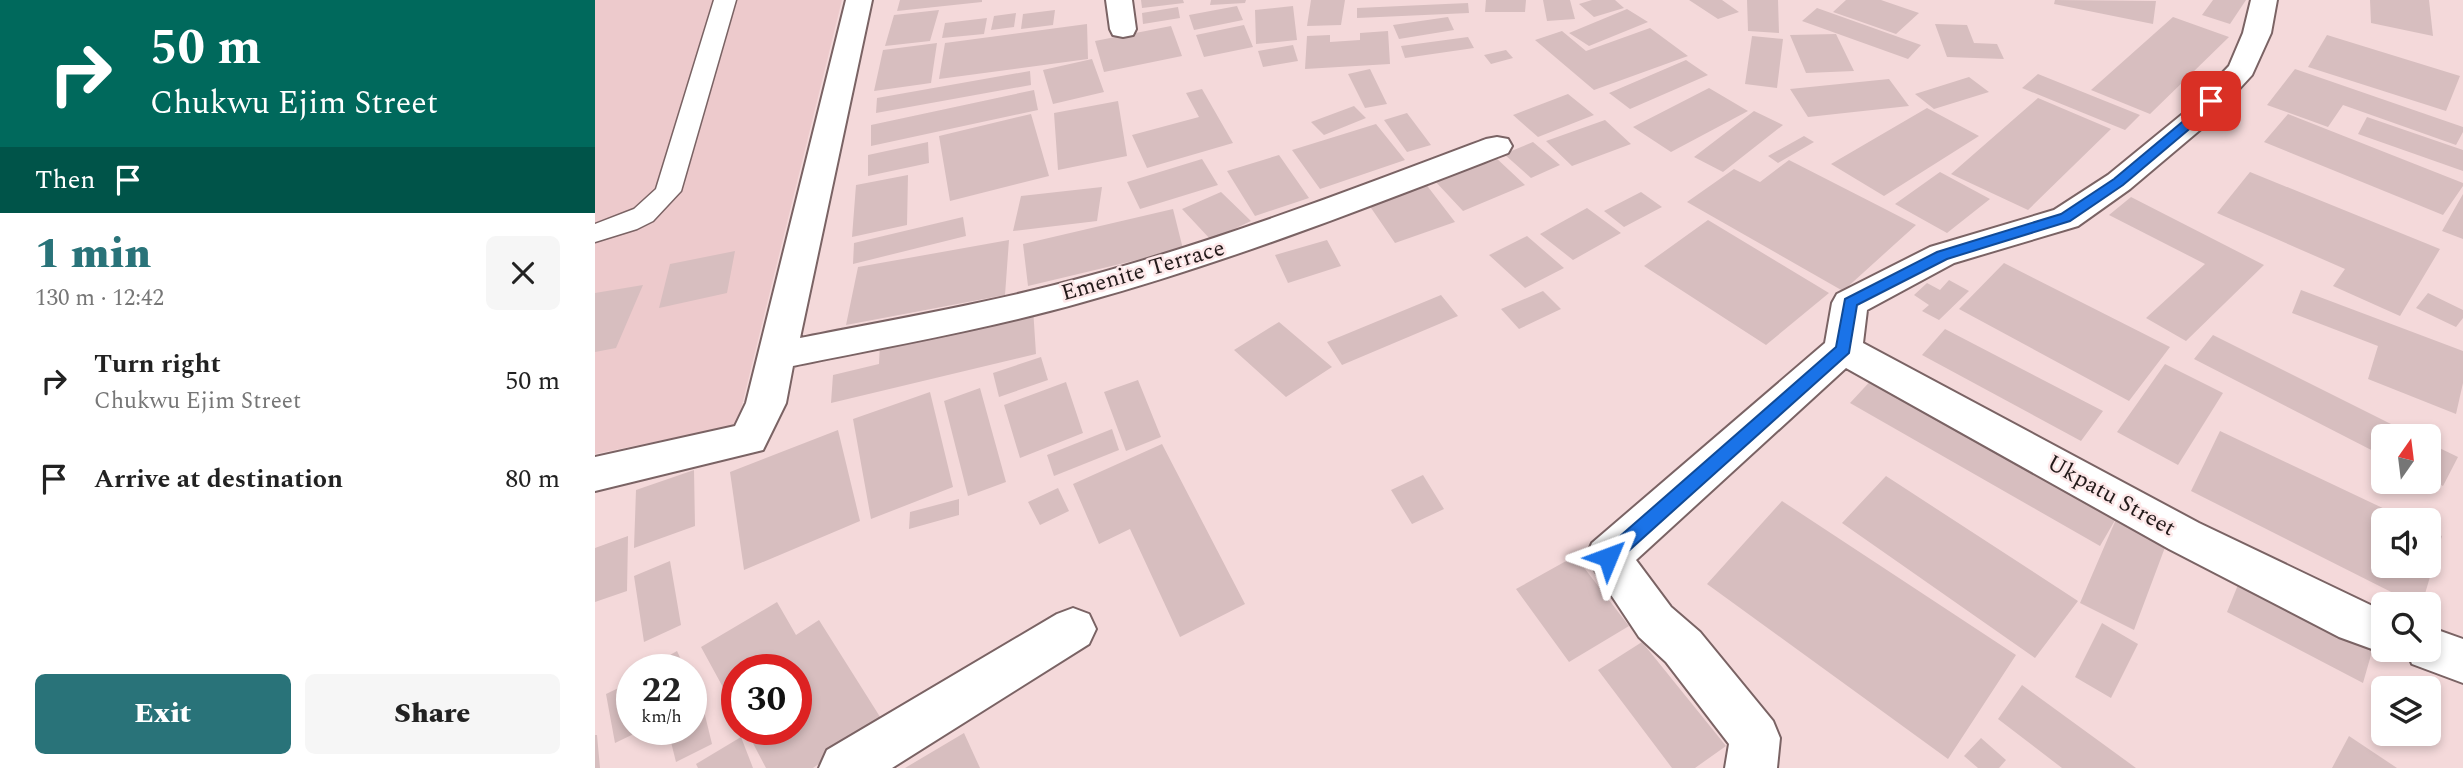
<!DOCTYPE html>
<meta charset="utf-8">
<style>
:root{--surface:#fff;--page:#f6f6f6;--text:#222;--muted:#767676;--accent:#297379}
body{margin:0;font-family:Spectral,serif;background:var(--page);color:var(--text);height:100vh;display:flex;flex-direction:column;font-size:26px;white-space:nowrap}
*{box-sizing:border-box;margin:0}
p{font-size:23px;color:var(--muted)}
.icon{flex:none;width:38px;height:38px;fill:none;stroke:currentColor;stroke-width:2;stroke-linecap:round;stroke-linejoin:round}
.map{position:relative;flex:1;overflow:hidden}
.panel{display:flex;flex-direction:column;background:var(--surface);width:595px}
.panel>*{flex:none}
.guide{background:#00695c;color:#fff;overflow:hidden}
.needle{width:46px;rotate:14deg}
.fabs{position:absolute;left:1776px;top:424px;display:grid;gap:14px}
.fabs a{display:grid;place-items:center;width:70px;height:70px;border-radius:10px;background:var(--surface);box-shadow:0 4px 10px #0003;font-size:35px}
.speed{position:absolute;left:21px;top:654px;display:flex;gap:14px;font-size:35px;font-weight:700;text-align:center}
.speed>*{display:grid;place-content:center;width:91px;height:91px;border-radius:50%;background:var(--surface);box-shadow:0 4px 10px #0003;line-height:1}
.speed small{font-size:18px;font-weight:400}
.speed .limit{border:10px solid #d22;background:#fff;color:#111}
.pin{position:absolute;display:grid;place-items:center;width:60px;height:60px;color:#fff;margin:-30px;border-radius:14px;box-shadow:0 4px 10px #0006}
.me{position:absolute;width:77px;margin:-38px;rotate:46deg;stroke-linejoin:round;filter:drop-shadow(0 0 5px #0008)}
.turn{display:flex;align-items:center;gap:24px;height:147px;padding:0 35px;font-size:32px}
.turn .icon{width:91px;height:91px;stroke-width:2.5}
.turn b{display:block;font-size:49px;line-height:60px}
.then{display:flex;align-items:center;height:66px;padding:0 35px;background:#0003;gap:14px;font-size:26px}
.round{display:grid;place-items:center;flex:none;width:74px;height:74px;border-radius:10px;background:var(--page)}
.headline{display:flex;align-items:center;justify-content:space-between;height:119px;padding:0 35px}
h1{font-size:42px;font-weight:800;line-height:52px;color:var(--accent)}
.button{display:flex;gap:14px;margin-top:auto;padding:14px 35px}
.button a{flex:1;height:80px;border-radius:10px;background:var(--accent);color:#fff;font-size:28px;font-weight:800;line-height:80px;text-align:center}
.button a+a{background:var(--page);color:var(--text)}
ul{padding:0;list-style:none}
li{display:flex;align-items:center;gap:21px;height:98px;padding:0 35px}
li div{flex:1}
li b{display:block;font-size:26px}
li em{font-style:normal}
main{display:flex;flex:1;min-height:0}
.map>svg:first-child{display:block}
</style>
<main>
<section class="panel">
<div class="guide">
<div class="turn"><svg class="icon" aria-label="right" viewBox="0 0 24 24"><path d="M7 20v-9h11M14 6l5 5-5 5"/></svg><div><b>50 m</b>Chukwu Ejim Street</div></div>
<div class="then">Then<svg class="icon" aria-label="arrive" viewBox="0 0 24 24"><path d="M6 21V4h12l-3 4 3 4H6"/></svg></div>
</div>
<div class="headline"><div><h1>1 min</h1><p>130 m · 12:42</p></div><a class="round"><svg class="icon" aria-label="close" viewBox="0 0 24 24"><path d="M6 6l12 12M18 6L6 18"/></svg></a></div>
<ul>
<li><svg class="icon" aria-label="right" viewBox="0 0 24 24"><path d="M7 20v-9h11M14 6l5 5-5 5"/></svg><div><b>Turn right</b><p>Chukwu Ejim Street</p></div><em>50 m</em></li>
<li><svg class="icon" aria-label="arrive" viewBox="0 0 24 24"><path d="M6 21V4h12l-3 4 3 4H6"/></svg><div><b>Arrive at destination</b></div><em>80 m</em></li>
</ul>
<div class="button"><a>Exit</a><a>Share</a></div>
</section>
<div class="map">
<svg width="1868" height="768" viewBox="0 0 1868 768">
<rect width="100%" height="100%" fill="#f4d9da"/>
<!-- built -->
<path fill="#edcacc" d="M0,0H247L142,425L0,454Z"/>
<!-- building -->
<path fill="#d7bebf" d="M305,0H387V2L302,11Z
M546,0H588L589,3L547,8Z
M616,0H651L650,3L615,5Z
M716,0H750L746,25L712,26Z
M891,0H931L930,12H890Z
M948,0H975L980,19L952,21Z
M997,0H1020L1029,8L999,17L984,4Z
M1094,0H1127L1144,12L1123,19Z
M1152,0H1183L1184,33L1153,31Z
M1251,0H1286L1324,13L1301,34L1238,12Z
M1460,0L1561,1L1558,24L1459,4Z
M1618,0H1651L1635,24L1607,15Z
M1775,0H1834L1838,36L1776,23Z
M873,3L874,13L762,18V8Z
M642,6L648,20L599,30L594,15Z
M698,6L702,40L661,44L660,10Z
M583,7L585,18L548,24L547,13Z
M1222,8L1326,45L1313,59L1207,21Z
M1032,9L1053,22L994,46L974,33Z
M344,10L335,41L290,46L299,15Z
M460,10L458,25L426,29L428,14Z
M421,13L419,27L396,30L399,16Z
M853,17L859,30L804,39L798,25Z
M1578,17L1634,37L1555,114L1496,90Z
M392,18L389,34L347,38L350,23Z
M492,24L493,59L344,79L350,43Z
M1340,24L1372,25L1379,43L1402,44L1409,59L1352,57Z
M649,25L658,47L609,57L601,35Z
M576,26L587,56L509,72L500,41Z
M1055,28L1093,56L999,90L940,40L967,31L991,51Z
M793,31L795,64L710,69L712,36L735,35V42L765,40V33Z
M1241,34L1259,71L1211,73L1195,35Z
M1732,35L1865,76L1851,111L1713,67Z
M1157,36L1188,39L1182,88L1150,84Z
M873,37L879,48L810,58L806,46Z
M342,43L336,83L279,91L288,50Z
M698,45L703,61L668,67L663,51Z
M911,50L918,58L896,64L889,55Z
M497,59L509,92L458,104L448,70Z
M1091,60L1113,75L1035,109L1014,93Z
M775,69L792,104L770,108L753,74Z
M1700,69L1868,127V132L1861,145L1748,105L1733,127L1672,105Z
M435,71L436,85L281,113L282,98Z
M1443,74L1545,115L1530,130L1427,88Z
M1374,77L1394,92L1339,109L1320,94Z
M1294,79L1314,106L1213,117L1195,89Z
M1114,88L1153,111L1076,152L1038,127Z
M607,89L638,143L552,168L537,135L604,117L591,93Z
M439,90L443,110L276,146V125Z
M973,94L999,115L943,137L918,115Z
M1443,98L1516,129L1433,210L1356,174Z
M523,101L532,156L463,170L459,113Z
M759,106L771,118L729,135L716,122Z
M1332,108L1384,136L1289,196L1236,164Z
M1159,111L1188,125L1128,172L1099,157Z
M812,113L836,145L812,152L789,120Z
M436,114L454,176L355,201L344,136Z
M1693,114L1868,183V186L1848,215L1669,142Z
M1772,117L1868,150V171L1763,134Z
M1010,120L1036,144L977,166L951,141Z
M781,124L810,160L725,189L697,150Z
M1209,136L1219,142L1183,163L1173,156Z
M333,142L334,163L273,176V155Z
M938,142L965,165L936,178L909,154Z
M684,155L714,198L660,216L632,171Z
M899,156L930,185L868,211L839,180Z
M607,159L623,185L545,209L532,182Z
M1194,160L1290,209L1321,225L1248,291L1092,202L1139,169L1165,182Z
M1345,172L1395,199L1352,233L1300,204Z
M1655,172L1845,249L1805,316L1738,286L1750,269L1622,213Z
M313,175L312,225L257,237L261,185Z
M830,183L860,222L800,243L772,202Z
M507,187L502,221L418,231L426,196Z
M626,192L656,221L616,240L587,209Z
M1046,192L1067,207L1029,227L1009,211Z
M1868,194V239L1847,231Z
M1536,197L1669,265L1591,341L1551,318L1610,264L1514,215Z
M992,208L1026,233L978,260L945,234Z
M578,209L588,249L433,286L428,244Z
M368,217L371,236L258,264L259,243Z
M1113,220L1234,293L1171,345L1049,266Z
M932,236L969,268L930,288L894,255Z
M414,240L410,295L251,325L263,267Z
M732,240L746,266L693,283L680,255Z
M140,251L132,293L64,308L75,264Z
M1409,263L1575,347L1534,401L1364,309Z
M1354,280L1374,291L1344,320L1327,311L1334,305L1319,295L1332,283L1345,290Z
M48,285L21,348L0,352V293Z
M1706,290L1868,351V383L1861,414L1773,379L1783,346L1697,313Z
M948,291L966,309L924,329L906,309Z
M1833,293L1868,310V318L1861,327L1821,308Z
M846,295L863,316L747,365L732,342Z
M438,308L441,354L236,403L238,375L284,364L285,342Z
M684,322L737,367L691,397L639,350Z
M1350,329L1508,411L1486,441L1327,355Z
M1618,335L1820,436H1788V456L1599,359Z
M446,357L453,380L404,397L398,373Z
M1570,364L1628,393L1583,465L1522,432Z
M1281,375L1526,510L1505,546L1255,403Z
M543,380L566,437L531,451L509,392Z
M471,382L488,433L425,458L409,405Z
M385,388L411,482L373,496L349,401Z
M335,392L358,487L276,519L258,419Z
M517,429L524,450L459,476L452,455Z
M243,430L265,521L149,570L135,472Z
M1625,431L1813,520H1788V565H1834V530L1847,536L1827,604H1820L1596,491Z
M1834,443L1863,457L1848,486L1834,479Z
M567,444L650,604L585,637L535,529L504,544L478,484Z
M99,470L100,526L39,548L41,490Z
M828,475L849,509L817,524L796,490Z
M1291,476L1483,601L1440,658L1247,523Z
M463,488L474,511L445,525L433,502Z
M364,499V515L314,529L315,512Z
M1187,501L1421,655L1353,759L1112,584Z
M1522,517L1572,542L1539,630L1485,603Z
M33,536L32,591L0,602V548Z
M980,556L1034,626L974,662L921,589Z
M75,561L86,625L49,642L39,576Z
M1645,580L1778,648L1768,683L1632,612Z
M182,602L201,635L224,620L287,720L218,768H171L151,730H201V670H142V713L106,647Z
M1507,623L1543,644L1516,698L1480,677Z
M1047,642L1131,746L1100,768H1077L1003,670Z
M82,651L91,670H49Z
M36,682L37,730H47L20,743L11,694Z
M1427,685L1541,768H1467L1403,719Z
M108,707L117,744L81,762L73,730H96V713Z
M369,733L385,768H310Z
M0,735H2L5,768H0Z
M1754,736L1802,768H1737Z
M146,737L158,768H103L101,764Z
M1386,738L1411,760L1404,768H1383L1369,756Z"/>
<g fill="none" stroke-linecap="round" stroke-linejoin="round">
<defs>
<path id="lane" d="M119,0H141L86,191L58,221L42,229L0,242V224L39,209L61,189Z"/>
<path id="street" d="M251,0H277L205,338C300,319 396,303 490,277C626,240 759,189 891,139L902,137L913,139L917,146L913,153C773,207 633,262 488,302C393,329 295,346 198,366L191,403L168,450L0,491V457L140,426L151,403Z
M511,0H537L541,29L538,35L528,37L518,35L515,29Z
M1656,0H1682L1676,33L1657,75L1612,124L1535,189L1483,226L1359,263L1272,310L1268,343L1604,523L1788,611V649H1799L1788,653L1744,637L1574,549L1251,368L1041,560L1076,607L1105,632L1178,721L1185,738L1182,768H1130L1134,744L1071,662L1044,637L991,557L997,543L1230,343L1237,303L1242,294L1335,247L1459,210L1513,175L1590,112L1634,66L1648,33Z
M478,608L494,614L501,629L494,644L297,768H224L232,750L462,614Z
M1834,627L1868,639V683L1817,664L1811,649H1834Z"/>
</defs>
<!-- lane casing -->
<use href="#lane" stroke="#7a6364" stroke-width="3"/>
<!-- street casing -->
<use href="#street" stroke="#7a6364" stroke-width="4"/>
<!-- lane -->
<use href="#lane" fill="#fff" fill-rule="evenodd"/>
<!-- street -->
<use href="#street" fill="#fff" fill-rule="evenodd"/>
</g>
<!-- route -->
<path fill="#1a73e8" stroke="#114b97" stroke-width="2" d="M1616,98L1622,101L1605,120L1528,185L1475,221L1352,259L1262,305L1254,353L1020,563L1013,565L1007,563L1004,557L1007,552L1241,347L1250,299L1342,252L1466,214L1519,179Z"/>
<g text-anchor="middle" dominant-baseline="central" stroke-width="5" stroke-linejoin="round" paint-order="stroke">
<!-- street labels -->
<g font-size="23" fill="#231a1a" stroke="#fde8e9">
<text transform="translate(548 271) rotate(-16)">Emenite Terrace</text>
<text transform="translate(1516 496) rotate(29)">Ukpatu Street</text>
</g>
</g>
</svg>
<div class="fabs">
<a><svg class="needle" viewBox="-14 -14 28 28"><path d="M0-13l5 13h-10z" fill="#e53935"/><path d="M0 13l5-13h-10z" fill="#767676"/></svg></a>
<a><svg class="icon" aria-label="sound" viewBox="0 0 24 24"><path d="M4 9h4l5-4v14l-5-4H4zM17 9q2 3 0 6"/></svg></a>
<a><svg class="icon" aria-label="search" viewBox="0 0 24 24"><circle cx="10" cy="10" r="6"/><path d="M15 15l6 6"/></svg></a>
<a><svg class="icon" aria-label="layers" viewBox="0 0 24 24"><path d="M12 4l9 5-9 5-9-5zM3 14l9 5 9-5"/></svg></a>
</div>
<div class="speed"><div>22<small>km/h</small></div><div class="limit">30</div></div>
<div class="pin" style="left:1616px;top:101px;background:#d93025"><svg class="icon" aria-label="arrive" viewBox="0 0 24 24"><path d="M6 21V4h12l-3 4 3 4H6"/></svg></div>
<svg class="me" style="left:1013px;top:557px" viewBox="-20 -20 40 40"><path d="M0-17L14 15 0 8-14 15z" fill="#1a73e8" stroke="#fff" stroke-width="4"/></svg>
</div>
</main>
